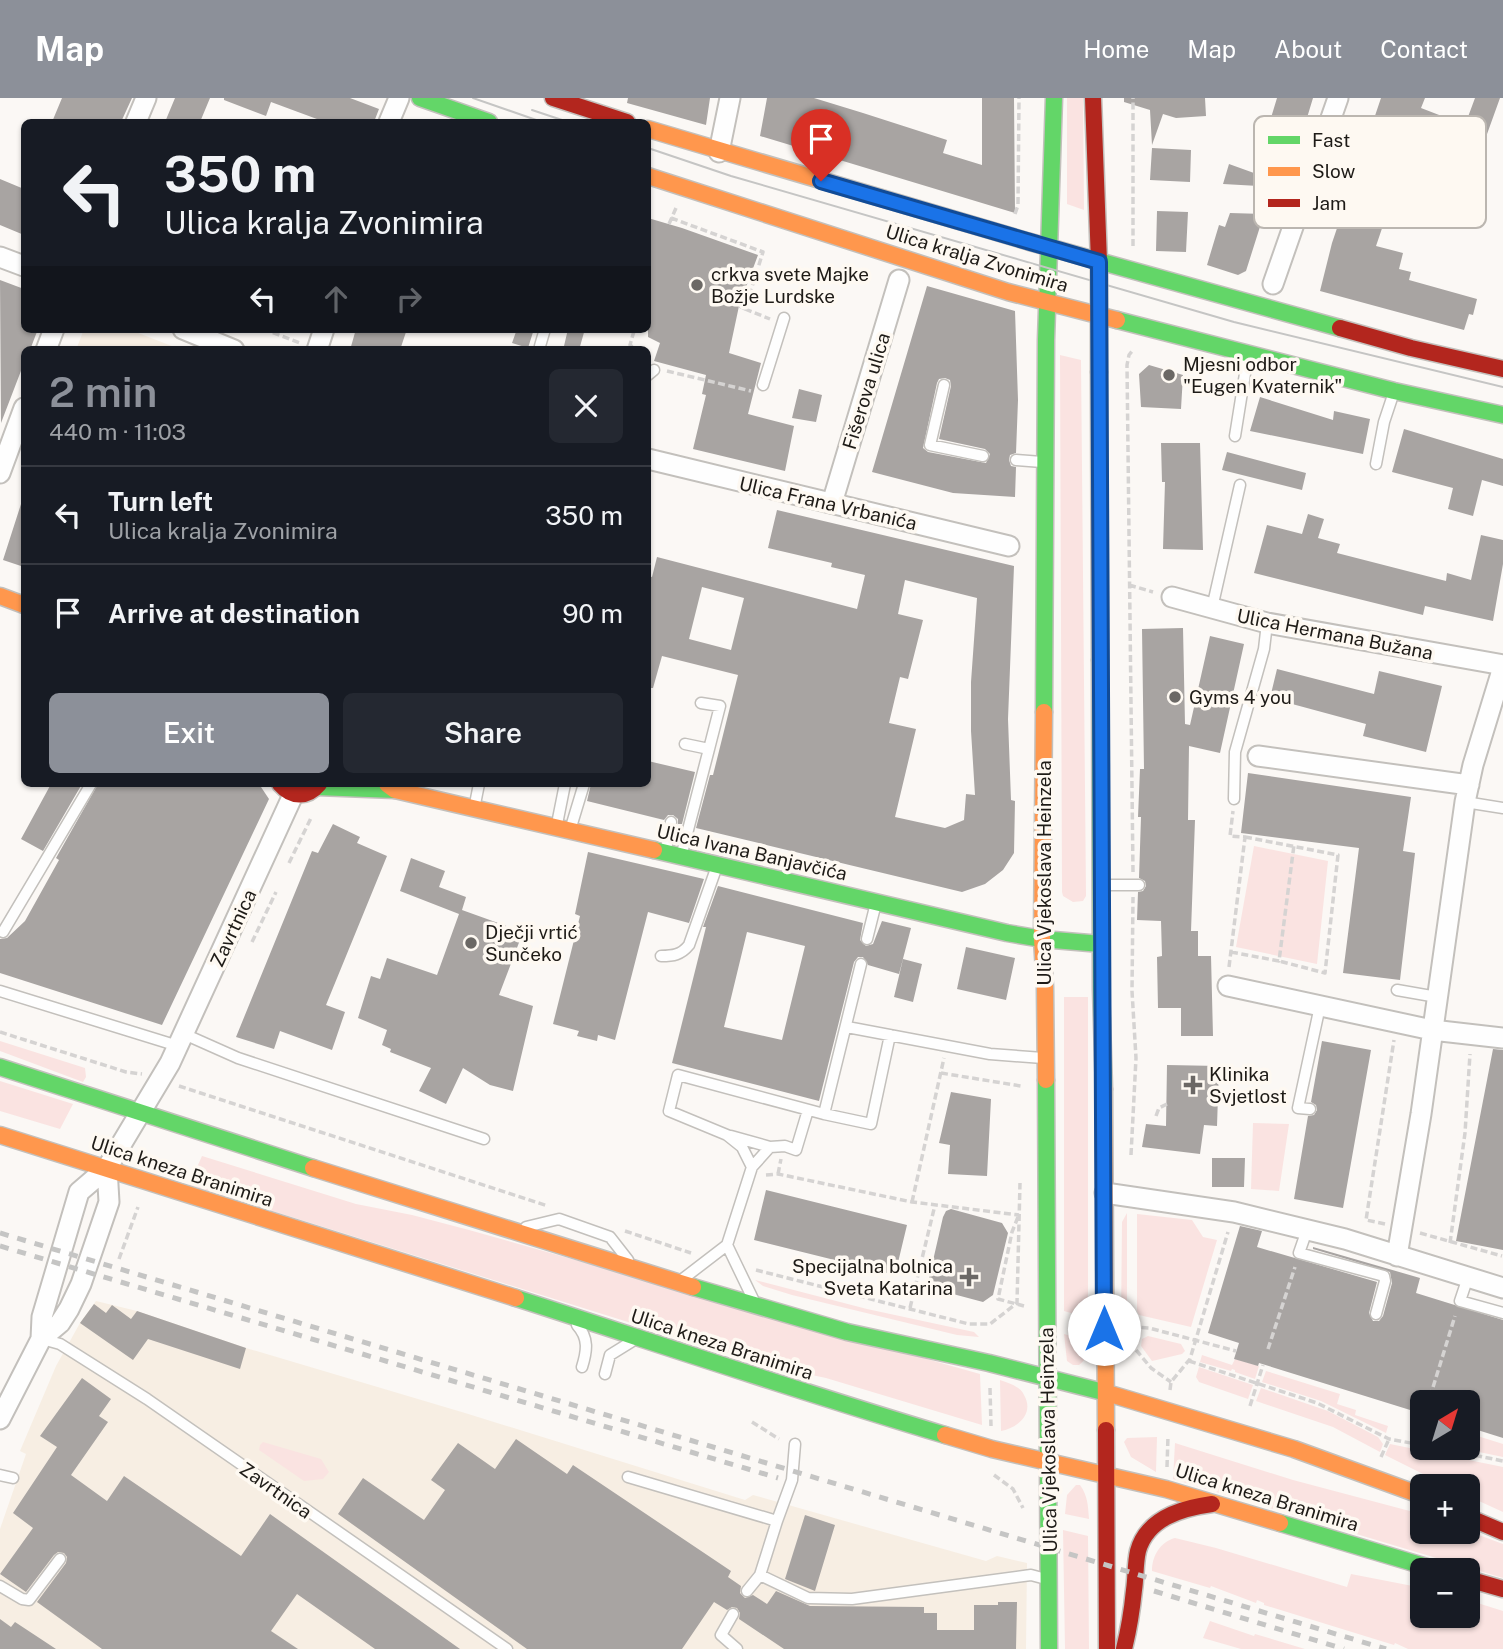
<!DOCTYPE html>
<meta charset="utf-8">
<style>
:root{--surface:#171b24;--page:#242831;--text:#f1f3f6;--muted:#9ea1a6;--line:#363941;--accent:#8c9099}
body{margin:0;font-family:"Public Sans",sans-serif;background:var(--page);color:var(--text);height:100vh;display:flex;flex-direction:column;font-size:26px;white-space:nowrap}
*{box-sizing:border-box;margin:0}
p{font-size:23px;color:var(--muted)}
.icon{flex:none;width:38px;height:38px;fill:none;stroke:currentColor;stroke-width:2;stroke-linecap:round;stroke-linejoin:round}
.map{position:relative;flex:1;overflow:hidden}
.panel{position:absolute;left:21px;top:248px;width:630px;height:441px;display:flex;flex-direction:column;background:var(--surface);border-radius:10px;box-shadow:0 2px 5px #0004}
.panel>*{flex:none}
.guide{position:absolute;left:21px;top:21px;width:630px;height:214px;border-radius:10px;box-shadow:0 2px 5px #0004;background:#171b24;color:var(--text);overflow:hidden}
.needle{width:46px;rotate:38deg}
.buttons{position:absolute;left:1410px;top:1292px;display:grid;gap:14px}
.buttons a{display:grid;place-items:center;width:70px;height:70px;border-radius:10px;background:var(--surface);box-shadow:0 2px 5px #0004;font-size:35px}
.pin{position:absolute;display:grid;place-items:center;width:60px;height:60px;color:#fff;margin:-72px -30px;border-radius:50% 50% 50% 0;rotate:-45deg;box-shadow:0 0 7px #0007}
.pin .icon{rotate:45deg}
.me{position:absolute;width:77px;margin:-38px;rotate:0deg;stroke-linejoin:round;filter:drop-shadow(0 0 5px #0008)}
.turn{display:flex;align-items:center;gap:24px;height:147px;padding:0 28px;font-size:32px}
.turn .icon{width:91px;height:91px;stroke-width:2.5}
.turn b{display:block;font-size:49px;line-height:60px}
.lanes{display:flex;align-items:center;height:66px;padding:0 28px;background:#0003;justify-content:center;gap:35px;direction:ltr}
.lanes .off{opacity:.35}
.round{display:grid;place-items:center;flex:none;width:74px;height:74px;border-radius:10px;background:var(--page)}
.headline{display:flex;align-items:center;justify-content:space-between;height:119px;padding:0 28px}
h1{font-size:42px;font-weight:600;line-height:52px;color:var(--accent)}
.action{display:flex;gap:14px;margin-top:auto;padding:14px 28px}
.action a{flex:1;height:80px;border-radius:10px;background:var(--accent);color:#fff;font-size:28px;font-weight:600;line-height:80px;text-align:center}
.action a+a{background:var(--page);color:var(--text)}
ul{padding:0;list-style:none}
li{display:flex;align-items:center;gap:21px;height:98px;padding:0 28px;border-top:2px solid var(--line)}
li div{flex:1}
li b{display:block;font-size:26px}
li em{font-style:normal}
header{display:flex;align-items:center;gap:42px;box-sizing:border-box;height:98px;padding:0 35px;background:var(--accent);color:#fff}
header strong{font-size:33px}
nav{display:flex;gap:38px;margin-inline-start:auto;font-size:24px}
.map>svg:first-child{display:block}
</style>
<header>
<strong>Map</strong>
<nav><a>Home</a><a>Map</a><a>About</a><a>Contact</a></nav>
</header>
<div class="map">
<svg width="1503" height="1551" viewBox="0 0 1503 1551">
<rect width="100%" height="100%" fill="#fbf8f5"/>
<!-- built -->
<path fill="#f7eee3" d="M84,231H128L182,252H76Z
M96,1203L137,1213L246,1250L465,1315L745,1402L753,1397L986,1463L997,1458L1027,1465L1026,1551H0V1431L26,1356L20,1353L56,1268L80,1225Z"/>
<!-- green -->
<path fill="#fae3e1" d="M1067,0H1083L1084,112L1067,106Z
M1060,257L1081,262L1086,798L1083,803L1073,804L1063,798L1062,794Z
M1254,748L1328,763L1317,866L1236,849Z
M1064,899H1088V1220L1064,1213Z
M0,943L85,970L86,979L83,984L0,953Z
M0,983L73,1006L60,1031L0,1013Z
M1253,1025L1289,1026L1279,1093L1251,1091Z
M202,1058L356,1106L412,1117L469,1132L980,1276L982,1327L826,1280L769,1268L189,1087Z
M1127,1115V1221L1121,1224L1122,1124Z
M1137,1116L1192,1122L1203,1139L1217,1142L1191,1229L1139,1217L1137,1213Z
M755,1182L867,1211L974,1234L979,1239L957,1237L792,1197L763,1188Z
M1064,1236L1089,1243C1089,1254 1088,1260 1079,1267H1073L1067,1263Z
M1148,1238L1181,1246L1185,1253L1182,1256L1152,1263L1141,1248L1142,1241Z
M1202,1257L1232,1267L1235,1261L1259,1268L1255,1281L1235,1274V1272L1232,1271L1231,1273L1200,1264Z
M1199,1269L1253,1287L1248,1301L1199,1284L1196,1279Z
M1266,1273L1340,1296L1337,1306L1356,1312L1355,1317L1388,1328L1386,1335L1321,1303L1262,1284Z
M1000,1282C1008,1285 1020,1288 1024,1297C1035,1316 1017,1330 1001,1333Z
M1261,1290L1328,1313L1378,1339L1383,1346L1380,1354L1333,1329L1256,1303Z
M1468,1335L1503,1346V1359L1455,1349H1468Z
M1157,1339L1156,1374L1131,1359L1124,1344L1127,1340Z
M263,1344L321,1361L329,1374L323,1381L304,1383L259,1352L260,1347Z
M1175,1345L1293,1382L1421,1416L1423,1433H1468L1503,1446V1480L1173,1381Z
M1390,1346L1503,1369V1414L1468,1398V1388H1447L1385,1357Z
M1076,1387H1080C1088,1398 1088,1408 1089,1421L1065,1416L1067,1397Z
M1063,1432L1088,1438L1089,1551H1065Z
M1175,1440L1216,1450L1347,1489L1351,1476L1423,1490V1517H1468V1502L1503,1513V1551H1408L1395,1545L1394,1547L1264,1507V1505L1257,1502L1256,1505L1211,1488L1210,1490L1152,1473C1152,1458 1160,1444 1175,1440Z
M1210,1523L1254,1538L1255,1536L1305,1551H1241L1203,1540Z"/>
<!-- building -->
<path fill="#a8a4a2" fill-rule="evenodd" d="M62,0H132L121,24H52Z
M175,0H210L200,24H165Z
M224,0H350L379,11L374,24H325L271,4L266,18L224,2Z
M628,0H710L706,27L627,5Z
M767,0H814L863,15L947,42L943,55L982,67V0H1014L1015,115L760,38Z
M1124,0H1205L1206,18L1176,20L1163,16L1152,47L1150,12L1124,4Z
M1277,0H1313L1296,56L1263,46Z
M1381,0H1425L1421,10L1465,27L1475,0H1500L1482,50L1419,29L1413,46L1410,45L1400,74L1441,90L1444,83L1454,87L1458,76L1475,82L1461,118L1434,107L1430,116L1392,101L1376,148L1403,155L1399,171L1411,174L1409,182L1477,201L1473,217L1469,216L1464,232L1320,193L1332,145Z
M1152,50L1191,52L1190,84L1150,82Z
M1229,66L1279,84L1278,89L1223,86Z
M0,81L24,91V137L0,127Z
M1157,113L1188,114L1186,154L1156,153Z
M1230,115L1264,116L1246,173L1238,177L1207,167L1219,127L1225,129Z
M648,120L682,130L758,157L739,208L729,255L761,265L748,316L794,328L785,373L693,351L706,297L702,296L706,277L654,263L660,245L648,239Z
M0,182L24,191V231H38L30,252H24V265L1,325Z
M927,188L1015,213L1018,302L1016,355L1010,357L1009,362L1011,368L1016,369L1015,399L953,395L872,374ZM945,280L950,282L951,288L939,341L985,351L990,356L986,365L928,354L923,350L937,285L939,281Z
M356,231H407L400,252H350Z
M517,231H534L528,250L512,245Z
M568,231H585L579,252L564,248Z
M1149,267L1183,277L1181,311L1141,309L1139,276Z
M799,291L822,297L816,324L792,320Z
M1260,299L1333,322L1334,313L1370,321L1363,356L1250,333Z
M1404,331L1503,361V388L1482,382L1473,418L1448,411L1453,390L1392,374Z
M1161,345H1200L1203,452L1163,451L1165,384H1162Z
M1227,354L1306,375L1302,392L1222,372Z
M21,406H24V469L3,462Z
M777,412L1014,468L1008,621L1011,702L1015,703L1014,755L1003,772L985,786L962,794L696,730L710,677H713L738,577L662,558L653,590H648V478L652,479L657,459L857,511L865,477L831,469L832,465L768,450ZM905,482L977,500L971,584V633L975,697L966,696L964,722L945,730L895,719L916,631L889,625L900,579L908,581L923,522L898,516ZM702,489L744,500L731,552L689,541Z
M1308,416L1324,421L1318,440L1340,446L1337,455L1446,483L1447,475L1471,482L1481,437L1503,442V466L1493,523L1425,508L1423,517L1254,475L1267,427L1302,436Z
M1183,530L1185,626L1190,627L1210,538L1244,546L1220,655L1189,648L1188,722H1195L1191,833H1198V858H1211L1213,938H1181V910H1158L1157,859L1162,858L1161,823L1137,822L1138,794L1143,793L1146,788L1145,783L1139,780L1141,719H1138L1140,671H1144L1142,531Z
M1277,571L1374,596L1379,573L1442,588L1426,654L1363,638L1366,626L1270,600Z
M648,663L695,674L682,726H678V721L673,717H668L664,722L587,703L591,686H648Z
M1248,675L1411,699L1403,753L1415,755L1400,882L1343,875L1359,750L1241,735Z
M51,686H82L43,753L21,741Z
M98,686H259L269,701L162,927L0,875V841L7,840L25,823L59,762L56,760Z
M333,726L360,739L357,745L387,758L326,907L345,914L332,952L280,933L274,951L236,939L312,753L318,755Z
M588,754L704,781L689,825L648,814L615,942L598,937L597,943L577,938L579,933L553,926L580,818L575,816Z
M411,760L445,773L439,789L466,799L462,812L523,834L499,897L533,908L513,993L490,987L463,970L446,1006L419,993L431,970L390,954L391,951L382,947L387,932L358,920L371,878L380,881L387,860L437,877L459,816L400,793Z
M718,788L863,825L860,842L866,848L873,846L882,823L911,830L899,876L868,867L863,859H858L854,864L819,1003L672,965L706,829H703ZM747,834L805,848L782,942L724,929Z
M966,849L1015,860L1006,902L957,891Z
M903,861L922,866L913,904L894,899Z
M1322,943L1371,952L1343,1110L1294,1101L1308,1018L1314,1017L1317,1012L1316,1007L1311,1004Z
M1493,951L1503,952V1152L1456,1143Z
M1167,967L1219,968L1217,1028L1204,1027L1200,1056L1142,1049L1146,1026L1166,1028Z
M951,994L991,1001L987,1078L948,1076L950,1047L939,1045Z
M1212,1060H1245L1244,1089H1212Z
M766,1092L907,1127L895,1177L754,1142Z
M951,1111L1002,1125L1008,1135L993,1197L983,1204L938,1192L932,1187L929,1180L943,1119L946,1113Z
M1240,1128L1262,1133L1257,1149L1377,1184L1369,1215L1373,1223H1379L1383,1218L1392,1185L1390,1174L1313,1151V1149L1420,1180L1416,1195L1503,1222V1340L1468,1329V1304H1423V1316L1259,1265L1258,1268L1234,1261L1239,1245L1208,1235Z
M94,1206L106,1215L112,1207L131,1221L137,1213L246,1250L240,1271L148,1241L133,1262L80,1225Z
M82,1280L111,1301L99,1318L108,1324L71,1377L107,1403L124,1378L241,1458L270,1416L460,1551H375L297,1496L271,1533L298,1551H102L37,1504L66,1465L67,1459L64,1455L58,1454L54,1457L26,1494L0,1476L33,1430L13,1415L57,1349L40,1338Z
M516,1341L567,1376L573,1367L731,1473L728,1479L741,1488L740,1495L745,1500L753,1497L767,1506L776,1493L810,1508L924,1509V1515H937V1532H974V1507H998V1504H1017L1016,1551H784L739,1521L740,1515L737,1510L732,1509L727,1512L714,1504L682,1551H527L338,1416L363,1380L424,1422L445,1392L431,1382L458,1345L495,1371Z
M805,1417L835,1427L815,1493L785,1481Z
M0,1521L11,1529L15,1524L56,1551H0Z"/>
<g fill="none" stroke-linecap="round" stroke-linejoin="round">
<defs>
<path id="lane" d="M541,252L540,248L545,231
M648,277L654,272
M763,287L784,220
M944,287L930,347L983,358
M1235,338L1248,257
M1016,362L1042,364
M1376,366L1384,324L1394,294
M1212,510L1240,387
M701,605L720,608L709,651
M1234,701L1235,654L1264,551L1267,525
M1465,704L1503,710
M475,706L479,686
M557,726L565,686
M571,729L584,686
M666,751L671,724
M682,755L709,651L685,646
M1102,787H1139
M3,834L91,686
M867,841L876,805
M661,858C673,858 681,857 689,847L717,768
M1397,892L1437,899
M0,893L178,948
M847,929L990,956L1043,960
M184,936L238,960L484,1041
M1310,1011L1298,1010L1320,908
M824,1016L871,1026L890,937
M731,1038L770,1049
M752,1069L742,1049L727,1037L669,1013L678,977L824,1016L861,866
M526,1129L559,1121L610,1139L628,1162
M1307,1132L1299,1155L1384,1178L1385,1183L1376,1216
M727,1147L752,1069L770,1049L785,1048L796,1052L808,1012
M1468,1179L1460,1203L1503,1215
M684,1180L727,1147L753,1201
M577,1227C589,1240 587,1253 582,1269
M42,1241L60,1246L147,1301L507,1551
M605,1276L610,1257L631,1244
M0,1377L13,1380
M628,1379L777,1423L760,1477L747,1493
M777,1423L792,1382L795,1346
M760,1477L808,1500L852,1501L1031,1477L1046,1481
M0,1488L22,1501L29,1502L60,1461
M733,1516L721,1537L737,1551"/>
<path id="street" d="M136,24L146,0
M389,24L399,0
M719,54L730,0
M0,159L24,168
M1273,186L1338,0
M183,231L234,252
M46,252L54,231
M317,252L324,231
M648,361L1009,448
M0,375L24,310
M832,405L899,182
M1172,499L1267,525L1503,567
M1258,658L1469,687
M1228,888L1432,932L1503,940
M1105,1095L1234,1114L1345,1141L1503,1190
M1397,1158L1421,1016L1465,704L1473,667L1503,569
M41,1241L42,1219L79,1094L107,1070L170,965L293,697
M0,1321L41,1241L60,1225L69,1211L81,1186L109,1104L107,1070"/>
<path id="fast" d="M420,0L489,24
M1030,144L1340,230
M1117,222L1394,293L1503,317
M1100,562L1101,891L1104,991
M1044,614L1046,242L1054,0
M317,689L395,692
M654,752L1007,835L1042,841L1101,846
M0,969L313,1070
M1046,982L1049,1551
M693,1189L847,1234L989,1265L1107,1295
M516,1200C659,1246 801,1294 945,1337
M1280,1425L1437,1472"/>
<path id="slow" d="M648,31L1030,144
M648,78L1008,194L1117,222
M1099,274L1100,562
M0,498L24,507
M1044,614L1042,841L1045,889L1046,982
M387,686L395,692L654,752
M1104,991L1106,1332
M0,1037L516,1200
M313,1070L693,1189
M1107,1295L1294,1351L1423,1398
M945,1337L992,1351L1166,1391L1280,1425"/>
<path id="jam" d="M553,0L627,24
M1093,0L1099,164V274
M1340,230L1411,250L1503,271
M280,686C292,700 307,700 319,686
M1106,1332L1107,1551
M1468,1419L1503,1434
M1468,1481L1503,1491
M1124,1551C1129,1531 1132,1512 1134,1492C1136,1479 1135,1466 1138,1453C1147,1420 1182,1410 1212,1406"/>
</defs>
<!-- lane casing -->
<use href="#lane" stroke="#c3c0bc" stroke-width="13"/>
<!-- street casing -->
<use href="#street" stroke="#c3c0bc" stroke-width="23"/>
<!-- fast casing -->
<use href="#fast" stroke="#c3c0bc" stroke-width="19"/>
<!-- slow casing -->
<use href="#slow" stroke="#c3c0bc" stroke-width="19"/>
<!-- jam casing -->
<use href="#jam" stroke="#c3c0bc" stroke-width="19"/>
<!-- path -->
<path stroke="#d5d3d2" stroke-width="3.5" stroke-dasharray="7 3.5" stroke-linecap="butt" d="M1015,116L1018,107L1019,0
M671,120L763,154L745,211L739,208
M669,126L676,110
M1133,148V0
M745,211L770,221
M263,231L300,245
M634,233L630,247L637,252
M667,273L751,293
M1129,487L1153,494
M1245,739L1338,757L1325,875L1279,863
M289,765L311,720
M1133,774L1127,267L1129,257L1133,252
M252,844L276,794
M1231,854L1279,863L1294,747
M1229,869L1245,739L1230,738L1233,713
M0,934L126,974L142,976
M941,975L1021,988
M179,988L548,1108
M1156,1018L1159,1010L1167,1006
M1131,1057L1136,960L1132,893L1133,799
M778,1076L781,1061
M766,1077L778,1076L912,1104L1019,1117
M912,1104L944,960
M1018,1119L1012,1134L998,1201L1024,1208
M1385,1126L1366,1122L1394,942
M625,1133L691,1155
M1420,1135L1502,1158
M1450,1145L1465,1035L1470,956
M119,1161L138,1109
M756,1172L969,1226H990L1017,1205L1020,1085
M910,1210L935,1107
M1131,1229L1149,1230L1236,1253
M1132,1243V1247L1151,1270L1171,1284
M1268,1251L1295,1169
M1189,1263L1317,1305L1389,1341L1416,1346
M990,1290L991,1328
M1170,1292L1171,1284L1190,1261L1228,1134
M1430,1299L1455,1218
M1250,1308L1263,1267
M1423,1322L1416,1346L1423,1347
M752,1324L779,1341
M1434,1349L1503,1363
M1381,1359L1389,1341
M1167,1369L1168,1338
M994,1377L1013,1391L1023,1410"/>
<!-- lane -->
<use href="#lane" stroke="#fefefe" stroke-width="10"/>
<!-- street -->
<use href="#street" stroke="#fefefe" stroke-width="19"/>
<!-- fast -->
<use href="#fast" stroke="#63d668" stroke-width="16"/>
<!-- slow -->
<use href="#slow" stroke="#ff974d" stroke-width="16"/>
<!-- jam -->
<use href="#jam" stroke="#b3261e" stroke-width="16"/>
<!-- tram -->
<path stroke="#c5c5c4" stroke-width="2" d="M473,0L542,24
M532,12L568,24
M648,50L731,78L1234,224L1503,289"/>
<!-- rail -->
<path stroke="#c5c5c4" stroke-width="5" stroke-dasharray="9 9" stroke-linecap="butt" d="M0,1135L1386,1551
M0,1148L778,1380
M1154,1493L1344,1551"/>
</g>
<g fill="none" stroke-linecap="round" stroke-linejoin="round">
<defs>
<path id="route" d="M821,83L1099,164L1104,1231"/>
</defs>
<!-- route casing -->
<use href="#route" stroke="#114b97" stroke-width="18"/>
<!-- route -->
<use href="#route" stroke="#1a73e8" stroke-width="12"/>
</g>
<!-- markers -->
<g fill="#6b6865" stroke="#fef9f2" stroke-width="2.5">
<circle cx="697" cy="187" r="7"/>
<circle cx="1169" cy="277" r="7"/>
<circle cx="1175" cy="599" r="7"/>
<circle cx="471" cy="845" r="7"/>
<path d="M1189.5 976.5h7v7h7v7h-7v7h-7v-7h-7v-7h7z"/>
<path d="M965.5 1168.5h7v7h7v7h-7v7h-7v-7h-7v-7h7z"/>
</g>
<g text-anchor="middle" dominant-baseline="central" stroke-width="7" stroke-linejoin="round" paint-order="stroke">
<!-- street labels -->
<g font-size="19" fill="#1e1b17" stroke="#fef9f2">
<text transform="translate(977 160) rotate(17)">Ulica kralja Zvonimira</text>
<text transform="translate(866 293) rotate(-73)">Fišerova ulica</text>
<text transform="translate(828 405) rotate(13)">Ulica Frana Vrbanića</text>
<text transform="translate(1335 536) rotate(11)">Ulica Hermana Bužana</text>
<text transform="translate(752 754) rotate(13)">Ulica Ivana Banjavčića</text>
<text transform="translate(1044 775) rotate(-90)">Ulica Vjekoslava Heinzela</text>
<text transform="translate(233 830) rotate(-65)">Zavrtnica</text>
<text transform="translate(182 1073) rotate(18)">Ulica kneza Branimira</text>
<text transform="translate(722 1246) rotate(18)">Ulica kneza Branimira</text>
<text transform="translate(1048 1342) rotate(-91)">Ulica Vjekoslava Heinzela</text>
<text transform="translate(276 1392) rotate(35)">Zavrtnica</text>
<text transform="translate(1267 1399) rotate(17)">Ulica kneza Branimira</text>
</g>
<!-- poi labels -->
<g font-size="19" fill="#1e1b17" stroke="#fef9f2" text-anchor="start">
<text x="711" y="176">crkva svete Majke<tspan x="711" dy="22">Božje Lurdske</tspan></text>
<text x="1183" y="266">Mjesni odbor<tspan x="1183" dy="22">"Eugen Kvaternik"</tspan></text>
<text x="1189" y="599">Gyms 4 you</text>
<text x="485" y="834">Dječji vrtić<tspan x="485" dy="22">Sunčeko</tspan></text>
<text x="1209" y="976">Klinika<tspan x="1209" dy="22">Svjetlost</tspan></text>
<text x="953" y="1168" text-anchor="end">Specijalna bolnica<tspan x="953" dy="22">Sveta Katarina</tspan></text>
</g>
</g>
<!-- legend -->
<rect x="1254" y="18" width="232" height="112" rx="10" fill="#fef9f2" stroke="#bbb6b0" stroke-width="2"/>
<rect x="1268" y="38" width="32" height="8" fill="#63d668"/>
<rect x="1268" y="69" width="32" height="9" fill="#ff974d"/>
<rect x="1268" y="101" width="32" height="8" fill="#b3261e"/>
<g font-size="19" fill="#1e1b17">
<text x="1312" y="49">Fast</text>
<text x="1312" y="80">Slow</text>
<text x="1312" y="112">Jam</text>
</g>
</svg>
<div class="buttons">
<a><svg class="needle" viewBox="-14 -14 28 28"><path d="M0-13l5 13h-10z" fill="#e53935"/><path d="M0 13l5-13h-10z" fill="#9ea1a6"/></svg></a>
<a>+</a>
<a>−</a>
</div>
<div class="pin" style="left:821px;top:83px;background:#d93025"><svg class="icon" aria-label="arrive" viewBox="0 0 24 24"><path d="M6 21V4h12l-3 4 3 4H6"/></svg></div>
<svg class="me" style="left:1104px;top:1231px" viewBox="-20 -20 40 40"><circle r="19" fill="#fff"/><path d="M0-13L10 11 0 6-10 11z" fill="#1a73e8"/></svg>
<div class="guide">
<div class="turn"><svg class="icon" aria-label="left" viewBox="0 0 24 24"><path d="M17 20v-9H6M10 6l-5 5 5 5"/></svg><div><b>350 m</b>Ulica kralja Zvonimira</div></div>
<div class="lanes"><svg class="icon" aria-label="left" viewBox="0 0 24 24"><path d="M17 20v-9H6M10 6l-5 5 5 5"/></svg><svg class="icon off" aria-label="ahead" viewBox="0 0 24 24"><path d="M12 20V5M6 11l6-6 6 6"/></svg><svg class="icon off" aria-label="right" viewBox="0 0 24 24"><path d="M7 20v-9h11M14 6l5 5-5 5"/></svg></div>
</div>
<section class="panel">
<div class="headline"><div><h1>2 min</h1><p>440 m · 11:03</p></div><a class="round"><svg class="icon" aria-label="close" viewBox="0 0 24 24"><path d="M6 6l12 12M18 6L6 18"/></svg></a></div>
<ul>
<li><svg class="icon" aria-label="left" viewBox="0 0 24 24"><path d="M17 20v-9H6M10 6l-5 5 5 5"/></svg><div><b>Turn left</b><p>Ulica kralja Zvonimira</p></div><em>350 m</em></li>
<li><svg class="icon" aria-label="arrive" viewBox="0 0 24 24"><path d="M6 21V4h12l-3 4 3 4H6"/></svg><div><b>Arrive at destination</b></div><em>90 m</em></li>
</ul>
<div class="action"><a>Exit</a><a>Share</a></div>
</section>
</div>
